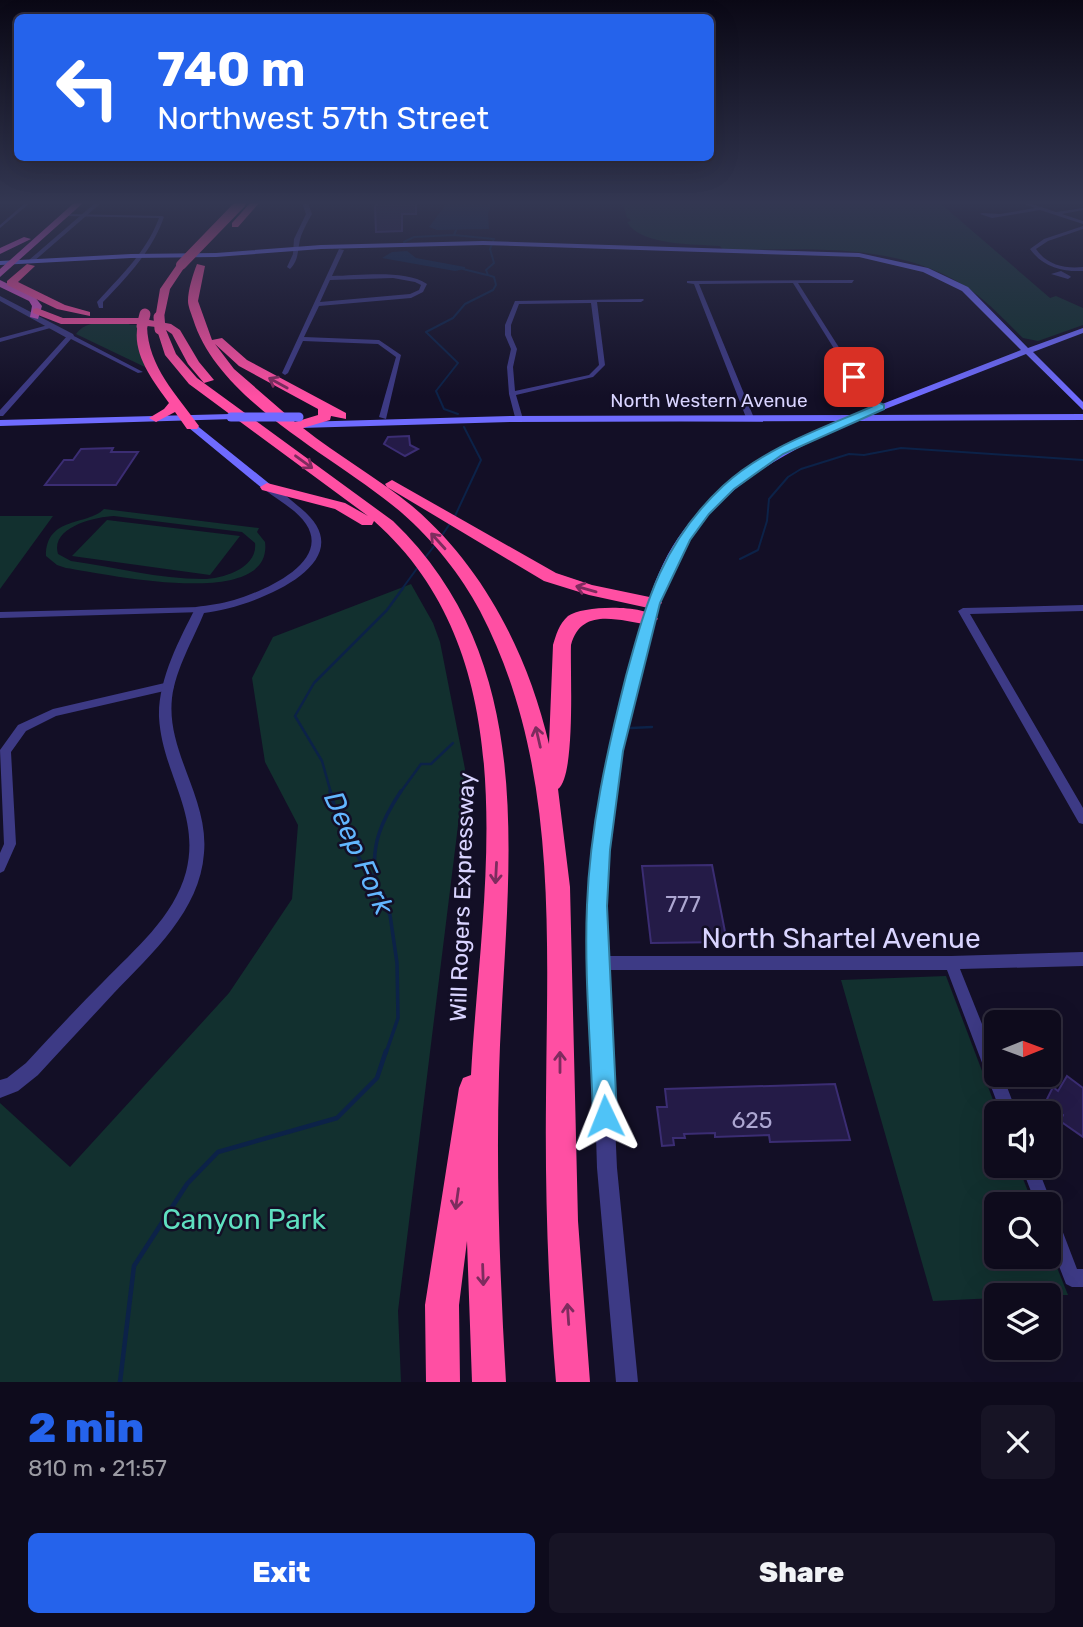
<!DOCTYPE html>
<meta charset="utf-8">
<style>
:root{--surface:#0e0b1c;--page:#171425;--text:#f1f3f6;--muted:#9b9ba3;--line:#2e2b3b;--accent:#2563eb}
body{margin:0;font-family:Rubik,sans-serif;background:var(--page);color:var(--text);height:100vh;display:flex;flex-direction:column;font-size:26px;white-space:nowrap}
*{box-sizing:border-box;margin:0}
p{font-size:23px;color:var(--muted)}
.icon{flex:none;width:38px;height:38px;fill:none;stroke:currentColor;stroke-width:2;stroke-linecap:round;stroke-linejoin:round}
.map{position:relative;height:1382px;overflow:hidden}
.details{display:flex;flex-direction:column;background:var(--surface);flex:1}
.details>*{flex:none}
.hud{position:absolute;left:14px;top:14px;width:700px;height:147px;border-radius:10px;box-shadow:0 7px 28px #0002,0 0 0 2px var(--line);background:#2563eb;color:#fff;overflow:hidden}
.needle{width:46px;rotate:89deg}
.tools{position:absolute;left:984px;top:1010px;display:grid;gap:14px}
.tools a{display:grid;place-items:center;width:77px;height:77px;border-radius:10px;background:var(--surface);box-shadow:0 7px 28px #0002,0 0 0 2px var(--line);font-size:35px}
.pin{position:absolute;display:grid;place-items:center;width:60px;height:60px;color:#fff;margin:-30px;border-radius:14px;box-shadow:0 4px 10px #0006}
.me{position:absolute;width:77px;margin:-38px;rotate:358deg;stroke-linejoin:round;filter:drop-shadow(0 0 5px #0008)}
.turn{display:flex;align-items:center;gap:24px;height:147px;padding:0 28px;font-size:32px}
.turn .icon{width:91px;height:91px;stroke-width:2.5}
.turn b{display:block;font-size:49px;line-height:60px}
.round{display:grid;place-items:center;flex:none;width:74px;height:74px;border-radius:10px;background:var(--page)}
.summary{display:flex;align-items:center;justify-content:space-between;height:119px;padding:0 28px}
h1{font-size:42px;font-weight:800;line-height:52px;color:var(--accent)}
.button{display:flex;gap:14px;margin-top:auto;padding:14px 28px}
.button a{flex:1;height:80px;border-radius:10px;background:var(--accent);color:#fff;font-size:28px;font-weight:800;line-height:80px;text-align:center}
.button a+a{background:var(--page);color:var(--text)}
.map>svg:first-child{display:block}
</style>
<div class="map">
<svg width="1083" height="1382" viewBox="0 0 1083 1382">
<rect width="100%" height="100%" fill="#130f26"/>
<!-- green -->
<path fill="#12302f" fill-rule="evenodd" d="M623,203H940L1050,298L1056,296L1083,308V325L1038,341L1023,338C1004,320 986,299 963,285C894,241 801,250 723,250L720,246C696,244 640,246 627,222L631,221L630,219L627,218Z
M131,322L129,325H138V346L147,368L76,334C87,318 113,323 131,322Z
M104,509L259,528L257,532L265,542C274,612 101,573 66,568L57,565L46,556C46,516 87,526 104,509ZM114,516L242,532L255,543C258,568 223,579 203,579C159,579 114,567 71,561L58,554C50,527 95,517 114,516Z
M0,516H53L0,589Z
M107,520L240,536L210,575L72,556Z
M411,584L433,623L440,642L465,769L398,1311L401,1382H0V1103L70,1167L229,993L292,899L298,825L265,762L252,678L273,637Z
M946,976L998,1113H996V1166H1018L1033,1204H996V1256H1048V1245L1068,1295H996V1298L933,1301L841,980Z"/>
<!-- water -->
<path fill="#0c2248" d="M447,203H492L488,214L489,229L437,230L429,227Z
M407,251L416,258L465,267V269L455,271L382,258L392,252Z"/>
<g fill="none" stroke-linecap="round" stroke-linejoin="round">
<!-- stream-far3 -->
<path stroke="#0c2248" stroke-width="2" d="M457,228L454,235L494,239L490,249L494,263L486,270L488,275L494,277L496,285L493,290L465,304L453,318L426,332L458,363L436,391L444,409L458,414
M404,242L414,237L454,235
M463,269L487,275
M455,516L481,460L464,427
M441,537L451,522
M424,559L435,545
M740,559L758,550L767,521L769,499L788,477L801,469L849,454L864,455L901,448L1083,460
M402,589L418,567"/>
<!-- stream-far2 -->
<path stroke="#0c2248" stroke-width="2.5" d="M631,728L652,727
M331,793L322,761L295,716L314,683L387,610L403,588
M400,793L421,764H431L453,743"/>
<!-- stream-far1 -->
<path stroke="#0c2248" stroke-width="3.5" d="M330,791L336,812L349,832L355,851L366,870L373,876L379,898L390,915L397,963L398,1018L386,1053
M376,880C370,845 382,820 401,791"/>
<!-- stream -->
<path stroke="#0c2248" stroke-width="4.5" d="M120,1382L134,1266L187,1184L218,1152L337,1118L377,1078L386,1051"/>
</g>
<!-- building -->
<path fill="#241b47" stroke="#3b2d73" stroke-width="2" d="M378,203H416V214H402V231L376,232L375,206Z
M409,436L410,445L418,449L405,456L384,444L388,437Z
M113,448L111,452H138L116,485H45L64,460H73L81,449Z
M712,865L727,942L651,943L642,866Z
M1067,1076L1083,1088V1137L1060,1121L1063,1115L1050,1105L1052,1102L1047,1099L1053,1087L1058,1091Z
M835,1084L850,1140L770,1142L769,1135L715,1137V1133L684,1134L685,1138H673L674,1145L662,1146L657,1107H667L665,1089Z"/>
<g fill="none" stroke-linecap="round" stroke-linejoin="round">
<!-- minor -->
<path fill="#3d3a85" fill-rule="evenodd" d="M25,203H30L0,228V225Z
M1022,203H1029L1056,212L1083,208V210L1062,214L1083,221V224L1040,210L992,218L980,214L982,213L1000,214L1035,208Z
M66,214L162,216L164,217C152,251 128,276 103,302V308H99L97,302C121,275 146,253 159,218L64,216Z
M1083,226V229L1048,241L1036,249C1047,265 1065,269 1083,267V271C1062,272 1043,267 1030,249L1044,239Z
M339,249L344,250L332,276C359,276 404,269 427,284L423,292L411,298L319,306L304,337L379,340L401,355L386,419L379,417L396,357L378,344L303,341L288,373L285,375L282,373ZM393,278L415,282L421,285L419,290L410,294L320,302L330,280Z
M1061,271L1070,276L1071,277L1068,279L1051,274Z
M854,280L852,283H798L873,401L883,407L880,409L868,403L793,283L699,284L754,418L747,420L694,284L687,283V281Z
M643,299L644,300L641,302H597L605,365L593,377L516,395L523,419L516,421L509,394L507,367L511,349L505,335V325L515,301ZM591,303L599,365L589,375L515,391L513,367L517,349L511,335V325L519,304Z
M52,324L55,326L54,327L0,342V338Z
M68,335H72L143,372L138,373L71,339L3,416H0V410Z
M1083,605V611L970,614L1083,808V824L1079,823L958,611L963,608Z
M200,607L203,608L205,610L203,612L0,618V612Z
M169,682L173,683L174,686L173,689L56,716L26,731L11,752L16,844L4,871L0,873V853L4,844L0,750L18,725L53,709Z
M1083,952V966L960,969L996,1059V1074H1002L1017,1113H1001L947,970H599L594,968L592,963L594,958L599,956H951Z
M1021,1166H1037L1052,1204L1051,1208L1054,1209L1077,1269H1083V1287H1072L1066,1284L1048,1238V1204H1036Z"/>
<!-- tertiary -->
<path fill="#3d3a85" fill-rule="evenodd" d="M95,203H101L33,262H29V260Z
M302,203H308L312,214C308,221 304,228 301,236C297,248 300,259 290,269L287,267L293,254L294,239L306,214Z
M0,296L73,334L74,336L67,338L0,301Z
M267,484C278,489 289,498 298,506C372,563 250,608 204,613C193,640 176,668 172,698C166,752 209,798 204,853C200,911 152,953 114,993C89,1020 63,1048 38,1075L18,1091L0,1098V1080L7,1078L26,1063C51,1036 77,1008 103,982C134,950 174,917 186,872C201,814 162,773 159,717C158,680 179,640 196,607C209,605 221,604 234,600C261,592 332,563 306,524C296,509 277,500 264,489L262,487Z
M649,615L655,619L622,752L613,797L605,906L617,1168L638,1382H616L597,1168L589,906L599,797L608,752L643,619Z"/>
<!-- secondary -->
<path fill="#6f6bff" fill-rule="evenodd" d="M483,241L859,253L928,268L968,287L1028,348L1083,328V333L1033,352L1083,402V410L1026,354L870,415L1083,414V420L857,421C783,452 703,494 671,573C664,588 660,604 655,619L649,623L643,619C648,604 652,588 659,573C691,497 767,451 840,421L510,422L300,428L295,425L300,422L510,416L854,415L1021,350L962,291L923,272L859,257L483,245L321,249L216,257L131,258L0,265V261L131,254L216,253L321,245Z
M231,414L234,415V419L0,426V420Z
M189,424H195L271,485V489H263L189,428Z"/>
<!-- trunk -->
<path fill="#e055d1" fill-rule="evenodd" d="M74,203H83L0,277V269Z
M24,237L31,239L0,254V248Z
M0,280L35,297L42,306L38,319L30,317L32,306L29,301L0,287Z"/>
<!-- motorway -->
<path fill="#ff4fa3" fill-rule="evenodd" d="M250,203H259L238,227H232V223Z
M178,263L186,265L170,289L164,317L155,319L160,289Z
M27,264L35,266L18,282L65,305L90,312V316L57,309L7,285V281Z
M197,264L205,266L198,301L212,340L222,338L247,360L346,413V419L331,416L330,420L303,428C338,456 378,478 412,506C483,566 528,654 549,744L553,645C556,635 559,624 568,616C583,605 647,604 658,619L649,625C618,620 581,607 571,645C570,671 576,776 558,789L570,887L578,1221L590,1382H556C548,1288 545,1193 546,1099C547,934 559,762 480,611C461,575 433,540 402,513C338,458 219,403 193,319C191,313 188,306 188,301C188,290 193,274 197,264ZM215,344L239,366L318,409V415L295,422L234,369Z
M37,308L63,318H139L171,324L180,330L199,362L214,380L204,383L188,364L172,334L166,330L176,354L197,378L393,521C548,670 504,882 499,1074C496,1177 500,1279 506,1382H472L467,1241L459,1305L460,1382H426L425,1305L459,1088L463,1078L471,1075C481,891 531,660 374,521L372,525H362L335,509L262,490L260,487L267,483L345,503L368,516L189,384L165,355L156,327L147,326C148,367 177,395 199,426L197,429H187L175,412L156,422L149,418L164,409L169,403C153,381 131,353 138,324H61L33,313V309Z
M392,480L556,573L592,585L659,599L662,603L653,609L589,595L544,581L387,487L385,484Z"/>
<!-- secondary-bridge -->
<path stroke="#6f6bff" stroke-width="9" d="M231,417H299"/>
<!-- motorway-bridge-far1 -->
<path stroke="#ff4fa3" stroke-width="10" d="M181,265L241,203"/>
<!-- motorway-bridge -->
<path stroke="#ff4fa3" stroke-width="11" d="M159,317L160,329
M142,326L145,314"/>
</g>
<!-- one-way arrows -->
<defs><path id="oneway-shaft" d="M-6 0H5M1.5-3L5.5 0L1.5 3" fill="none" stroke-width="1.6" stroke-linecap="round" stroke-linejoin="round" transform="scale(1.75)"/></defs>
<g stroke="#7d2c5e">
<use href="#oneway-shaft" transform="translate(278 383) rotate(-151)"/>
<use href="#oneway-shaft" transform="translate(304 462) rotate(36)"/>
<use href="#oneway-shaft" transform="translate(438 541) rotate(-132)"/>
<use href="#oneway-shaft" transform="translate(586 589) rotate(-164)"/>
<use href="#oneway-shaft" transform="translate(538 737) rotate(-103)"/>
<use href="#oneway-shaft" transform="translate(496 873) rotate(93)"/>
<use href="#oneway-shaft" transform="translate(560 1062) rotate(-90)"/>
<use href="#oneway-shaft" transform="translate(457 1199) rotate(98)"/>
<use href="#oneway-shaft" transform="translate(483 1275) rotate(88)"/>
<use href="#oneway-shaft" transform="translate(568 1314) rotate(-94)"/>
</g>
<!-- sky -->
<linearGradient id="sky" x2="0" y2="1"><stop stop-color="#0a0815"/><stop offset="0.51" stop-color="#333752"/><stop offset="1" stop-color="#333752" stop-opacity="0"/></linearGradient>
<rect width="1083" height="397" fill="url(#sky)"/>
<!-- route -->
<path fill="#4fc3f7" stroke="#337fa1" stroke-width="2" d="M851,375H858L874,400L884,405V409L783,454L734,489L709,514L690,540L660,603L623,751L610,850L607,906L617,1116L613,1125L605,1128L596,1125L593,1116C591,1046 584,975 587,905C590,827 607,751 626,676C647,599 663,542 723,486C764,448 821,429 871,407L867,405L849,377Z"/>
<g text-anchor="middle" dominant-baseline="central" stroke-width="5" stroke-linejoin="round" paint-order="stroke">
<!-- far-street labels -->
<g font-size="19" fill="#d9d4ff" stroke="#130f26">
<text x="709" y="400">North Western Avenue</text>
</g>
<!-- street labels -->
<g font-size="23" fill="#d9d4ff" stroke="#130f26">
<text transform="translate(462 897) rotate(-88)">Will Rogers Expressway</text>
</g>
<!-- near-number labels -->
<g font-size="23" fill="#aca6d1">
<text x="683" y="904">777</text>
<text x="752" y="1120">625</text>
</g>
<!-- near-water labels -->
<g font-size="28" font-style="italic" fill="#62b6ff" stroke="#130f26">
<text transform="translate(359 853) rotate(66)">Deep Fork</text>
</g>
<!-- near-street labels -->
<g font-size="28" fill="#d9d4ff" stroke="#130f26">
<text x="841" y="938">North Shartel Avenue</text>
</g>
<!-- near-park labels -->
<g font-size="28" fill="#5fe0c0" stroke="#130f26">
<text x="244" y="1219">Canyon Park</text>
</g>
</g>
</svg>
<div class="tools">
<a><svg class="needle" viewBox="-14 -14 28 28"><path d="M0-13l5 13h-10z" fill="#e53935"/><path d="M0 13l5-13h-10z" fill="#9b9ba3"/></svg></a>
<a><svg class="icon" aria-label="sound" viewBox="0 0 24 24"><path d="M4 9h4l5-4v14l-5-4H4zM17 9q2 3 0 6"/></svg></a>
<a><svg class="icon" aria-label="search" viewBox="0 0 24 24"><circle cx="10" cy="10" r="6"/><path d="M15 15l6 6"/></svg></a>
<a><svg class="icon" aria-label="layers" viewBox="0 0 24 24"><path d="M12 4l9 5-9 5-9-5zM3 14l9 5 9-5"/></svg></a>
</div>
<div class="pin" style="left:854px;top:377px;background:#d93025"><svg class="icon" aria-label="arrive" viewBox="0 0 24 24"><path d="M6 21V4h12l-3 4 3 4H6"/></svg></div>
<svg class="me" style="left:605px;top:1116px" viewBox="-20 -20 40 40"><path d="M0-17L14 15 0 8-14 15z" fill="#4fc3f7" stroke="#fff" stroke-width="4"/></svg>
<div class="hud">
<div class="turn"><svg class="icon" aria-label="left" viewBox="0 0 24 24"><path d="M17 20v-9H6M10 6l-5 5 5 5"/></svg><div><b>740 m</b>Northwest 57th Street</div></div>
</div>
</div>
<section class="details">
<div class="summary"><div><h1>2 min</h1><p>810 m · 21:57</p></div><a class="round"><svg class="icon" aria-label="close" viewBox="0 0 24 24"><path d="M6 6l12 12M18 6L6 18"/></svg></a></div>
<div class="button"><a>Exit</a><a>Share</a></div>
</section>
